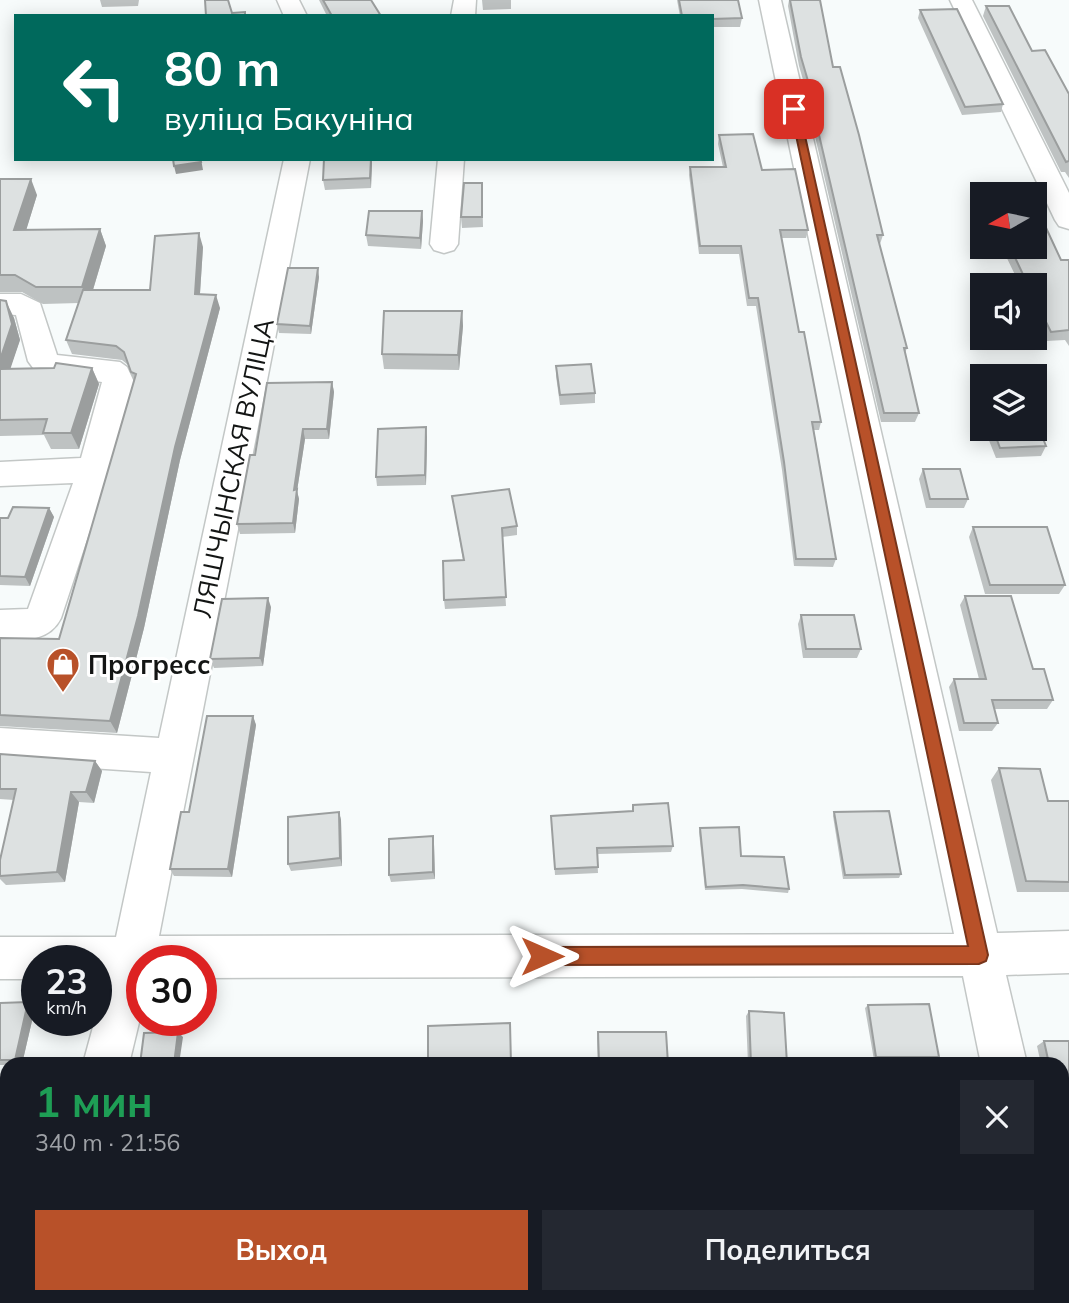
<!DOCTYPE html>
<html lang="ru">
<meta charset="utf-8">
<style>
:root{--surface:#171b24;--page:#242831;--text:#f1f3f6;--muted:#9ea1a6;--accent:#b85129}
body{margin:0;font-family:Mulish,sans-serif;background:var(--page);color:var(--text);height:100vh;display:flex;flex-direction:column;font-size:26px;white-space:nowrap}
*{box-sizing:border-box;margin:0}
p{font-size:23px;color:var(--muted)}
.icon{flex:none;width:38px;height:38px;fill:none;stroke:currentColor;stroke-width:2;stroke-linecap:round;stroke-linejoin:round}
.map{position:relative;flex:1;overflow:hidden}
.drawer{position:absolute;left:0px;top:1057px;width:1069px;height:247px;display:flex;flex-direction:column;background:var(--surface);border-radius:21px 21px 0 0;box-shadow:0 4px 18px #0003}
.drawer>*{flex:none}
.banner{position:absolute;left:14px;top:14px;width:700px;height:147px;border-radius:0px;box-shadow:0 4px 18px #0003;background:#00695c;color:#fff;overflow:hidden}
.needle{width:46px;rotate:261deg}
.fabs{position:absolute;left:970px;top:182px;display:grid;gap:14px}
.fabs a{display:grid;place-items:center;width:77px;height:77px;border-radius:0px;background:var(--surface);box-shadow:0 4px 18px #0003;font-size:35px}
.speed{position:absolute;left:21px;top:945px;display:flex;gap:14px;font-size:35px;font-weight:700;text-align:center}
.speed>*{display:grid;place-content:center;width:91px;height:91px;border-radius:50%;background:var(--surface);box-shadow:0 4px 18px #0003;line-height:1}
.speed small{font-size:18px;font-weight:400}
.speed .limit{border:10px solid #d22;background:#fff;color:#111}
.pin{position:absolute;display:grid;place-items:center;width:60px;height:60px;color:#fff;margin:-30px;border-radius:14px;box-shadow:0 4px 10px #0006}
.me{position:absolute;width:77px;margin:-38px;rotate:90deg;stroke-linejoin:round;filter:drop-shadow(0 0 5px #0008)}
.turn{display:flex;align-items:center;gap:24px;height:147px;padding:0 35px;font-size:32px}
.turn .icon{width:91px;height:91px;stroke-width:2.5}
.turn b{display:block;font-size:49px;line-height:60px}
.round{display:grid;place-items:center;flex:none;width:74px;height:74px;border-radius:0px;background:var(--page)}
.head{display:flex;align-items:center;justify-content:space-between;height:119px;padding:0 35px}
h1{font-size:42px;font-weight:700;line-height:52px;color:#1e9e55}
.cta{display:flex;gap:14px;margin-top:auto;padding:14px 35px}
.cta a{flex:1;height:80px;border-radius:0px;background:var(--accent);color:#fff;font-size:28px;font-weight:700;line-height:80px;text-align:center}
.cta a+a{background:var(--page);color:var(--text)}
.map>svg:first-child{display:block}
</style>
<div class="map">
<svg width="1069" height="1303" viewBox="0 0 1069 1303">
<rect width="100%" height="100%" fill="#f7fbfb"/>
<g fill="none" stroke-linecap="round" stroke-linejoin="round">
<defs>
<path id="minor" d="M277,0H299L307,16H284Z
M454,0H476L475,16H451Z
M759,0H781L997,933L1069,931V973L1006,975L1027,1064H981L963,976L201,978V961H142V1010L129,1064H83L106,979H96V961H37V979H0V937H116L151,772L0,762V728L159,738L284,159H310L159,936L954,934Z
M950,0H972L1069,193V229L1059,226L1055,220Z
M438,159H464L458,244L454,250L444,253L434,250L430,244Z
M0,294H21L40,303L57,355L120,362L127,367L134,382L110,470L61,618C49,642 24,640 0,640V610L28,609L73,483L0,486V462L81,458L102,382L36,372L28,361L16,315L0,314Z
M0,1241H7V1291H0Z
M1062,1274L1069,1276V1303H1034L1033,1297H1062Z
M23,1297H73L72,1303H22Z"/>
</defs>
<!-- minor casing -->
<use href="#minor" stroke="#c3c7c6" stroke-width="3"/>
<!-- minor -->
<use href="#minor" fill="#fff" fill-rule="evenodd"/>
</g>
<!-- wall -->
<path fill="#bec2c2" d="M100,0H139L138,6L102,7Z
M319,0H371L381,16H327Z
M482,0H511V9L483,10Z
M677,0H738L742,18L740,27H712V16H680Z
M789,0H820L833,67L883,235L880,244H879L907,348L905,353L919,413L915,422H881L814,132L816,124L799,66L788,6Z
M986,6L1032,51L1069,94V178L1065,172H1061L983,16Z
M920,10L1003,104L1001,112L962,115L918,18Z
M719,135L762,170L808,230L806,238H781L799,332L821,422L819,430H814L836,559L833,567L794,566L782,470L756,306H747L739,254H699L689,175L690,167H723L718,144Z
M324,159H372L371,188L325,190L323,180Z
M0,179L37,195L26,230L100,229L106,246L93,290H150L203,247L200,294L220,308L180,460L144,628L117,733L0,726V638L59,639L134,381L128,365L122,360L72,354L66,340L79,303L43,304L22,292H0Z
M482,183L483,227L462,228L461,217Z
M422,211L423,221L421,249L368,246L366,235Z
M998,247H1034L1061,260H1069V346L1065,340L1046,341L1034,316V285H1020L1002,248H999Z
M319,277L311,334L279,333L277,324Z
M0,300L14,318L20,340L10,368H92L99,384L79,449H51L44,435L0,436Z
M462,311L463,326L459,370L384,369L382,354Z
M556,366L595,393V403L560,405L556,376Z
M332,382L334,392L329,439H305L297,491L299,499L295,533L240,534L237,524L255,455Z
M988,429H1034L1046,446L1041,456L996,458L986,433Z
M427,437L426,485L377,486L376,477Z
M923,469L968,499L964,508H926L919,479Z
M452,496L517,526V535L502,537L506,606L445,609L444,600L463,560Z
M49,508L54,517L30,586L0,585V518H8Z
M973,527L1065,585L1059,594H985L969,537Z
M965,596L1033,669L1053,700L1047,709H994L998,723L992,731H959L949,687L954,679H979L960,605Z
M271,607L263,666L214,668L210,659Z
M801,615L861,649L857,658H803L798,624Z
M253,716L256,725L232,877L174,876L170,869L189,812Z
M0,754L95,761L102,771L94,803L79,802L65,882L6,885L0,879V860L14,800L0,799Z
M999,768L1048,801H1069V892H1017L991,780Z
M633,805L673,846L671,852L597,854L598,873L555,875L551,816L632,811Z
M339,812L341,820L342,866L291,871L288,864Z
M834,812L901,874L899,878L843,879L833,816Z
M700,828L789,889L788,893L742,889L705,890L699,832Z
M433,836L434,844L435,879L391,882L389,875Z
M0,1003L35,1008L22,1064H7V1065H0Z
M868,1005L939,1057L936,1059L874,1060L865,1008Z
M749,1011L787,1064H748L746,1016Z
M598,1032L668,1064H598L597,1038Z
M1044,1041H1069V1122H1062V1064H1041L1037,1046Z"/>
<!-- shaded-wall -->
<path fill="#9b9e9e" d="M201,159L203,170L176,174L174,166Z
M371,159H372L371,188L370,178Z
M31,179L37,195L21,247L14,230Z
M422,211L423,221L421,249L420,238Z
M100,229L106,246L89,303L82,287Z
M199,233L203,247L199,308L195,294Z
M318,268L319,277L311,334L310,326Z
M216,295L220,308L180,460L144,628L117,733L110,721L175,447Z
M6,301L14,318L20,340L5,385L0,375V360Z
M462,311L463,326L459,370L458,355Z
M92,368L99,384L79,449L71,433Z
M332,382L334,392L329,439L327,429Z
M426,427L427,437L426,485L425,475Z
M303,429L305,439L297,491L299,499L295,533L293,523L294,490Z
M49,508L54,517L30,586L25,577Z
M268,598L271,607L263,666L260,658Z
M253,716L256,725L232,877L228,869Z
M95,761L102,771L94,803L86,792Z
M71,792L79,802L65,882L57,872Z
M339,812L341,820L342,866L340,858Z
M433,836L434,844L435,879L433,872Z
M28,1002L35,1008L22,1064H20L15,1060Z
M178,1032L183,1037L179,1064H174Z
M0,1147L7,1151L0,1181Z"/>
<!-- building -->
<path fill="#dde1e1" stroke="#9b9e9e" stroke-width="2" d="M205,0H228L232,13L245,12V16H206Z
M323,0H371L381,16H332Z
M679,0H738L742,18L712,19V16H682Z
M790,0H820L833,67H840L859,135L883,235H877L907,348H904L919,413H884L816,122H820L801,57Z
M986,6H1009L1032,51L1045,50L1069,94V161L1066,162Z
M957,9L1003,104L965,107L920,10Z
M753,134L762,170L795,169L808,230H780L799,332H804L821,422H812L836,559H796L784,462L758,298H749L741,246H700L690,167H726L719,135Z
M173,159H200L201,162L174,166Z
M324,159H371L370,178L323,180Z
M0,179H31L14,230L100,229L82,287H36L15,275H0Z
M464,183H482V217H461Z
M1034,202L1061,260H1069V330L1051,332L1034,298V285H1028L1010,247H1034Z
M369,211H422L420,238L366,235Z
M199,233L195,294L216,295L175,447L138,616L110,721L0,715V638L59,639L136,374L131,372L124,352L116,346L66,340L83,290H150L155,236Z
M288,268H318L310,326L277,324Z
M0,300L6,301L12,324L0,360Z
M384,311H462L458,355L382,354Z
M56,363L92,368L71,433H43L47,419L0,420V369L54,368Z
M591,364L595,393L560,395L556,366Z
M332,382L327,429H303L294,490L297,489L293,523L237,524L250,455H255L267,383Z
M1034,421H1036L1046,446L1000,448L993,429H1034Z
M426,427L425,475L376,477L378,429Z
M923,469H960L968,499H930Z
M509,489L517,526L502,528L506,597L444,600L443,561L464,560L452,496Z
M13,507L49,508L25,577L0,576V518H8Z
M973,527H1047L1065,585H990Z
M965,596H1011L1033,669H1044L1053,700H992L998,723H964L954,679H986Z
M268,598L260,658L210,659L222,599Z
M801,615H854L861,649H806Z
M207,716H253L228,869H170L181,812H189Z
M0,754L95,761L86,792H71L57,872L0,876V860L16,789H0Z
M999,768L1040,769L1048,801H1069V882L1026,881Z
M668,803L673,846L597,848L598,867L555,869L551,816L633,811V805Z
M889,811L901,874L845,875L834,812Z
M339,812L340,858L288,864V817Z
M739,827L741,856L784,857L789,889L743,885L706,887L700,828Z
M433,836V872L389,875V839Z
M28,1002L15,1060H0V1003Z
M929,1004L939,1057H876L868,1005Z
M749,1011L784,1013L787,1064H751Z
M510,1023L511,1064H428V1026Z
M178,1032L174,1064H140L144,1033Z
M598,1032H666L668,1064H599Z
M1044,1041H1069V1118H1062V1064H1049Z"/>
<!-- route -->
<path fill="#b85129" stroke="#78351b" stroke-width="2" d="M790,107L799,109L988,955L986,961L979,964L542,965L536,962L533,956L536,950L542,947L968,946Z"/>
<!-- icons -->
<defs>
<symbol id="shop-pin" viewBox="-11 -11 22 30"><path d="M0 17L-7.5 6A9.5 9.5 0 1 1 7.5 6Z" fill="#b85129" stroke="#fff"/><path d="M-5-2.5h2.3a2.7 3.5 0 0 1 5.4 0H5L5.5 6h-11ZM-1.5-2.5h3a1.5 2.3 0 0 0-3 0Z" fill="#fff"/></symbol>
</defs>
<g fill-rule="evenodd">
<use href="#shop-pin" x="44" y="645" width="38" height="52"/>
</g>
<g text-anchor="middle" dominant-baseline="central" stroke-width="6" stroke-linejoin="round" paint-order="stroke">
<!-- street labels -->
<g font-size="26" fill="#131514" stroke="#fff">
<text transform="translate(233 468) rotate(-78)">ЛЯШЧЫНСКАЯ ВУЛІЦА</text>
</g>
<!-- poi labels -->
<g font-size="26" font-weight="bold" fill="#131514" stroke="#fff" text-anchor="start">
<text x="88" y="664">Прогресс</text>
</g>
</g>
</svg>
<div class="fabs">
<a><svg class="needle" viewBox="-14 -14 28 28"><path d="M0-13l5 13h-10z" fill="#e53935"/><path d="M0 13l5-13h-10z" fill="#9ea1a6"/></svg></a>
<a><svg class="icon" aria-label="sound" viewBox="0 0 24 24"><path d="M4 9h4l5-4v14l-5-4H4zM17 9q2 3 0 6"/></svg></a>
<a><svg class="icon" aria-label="layers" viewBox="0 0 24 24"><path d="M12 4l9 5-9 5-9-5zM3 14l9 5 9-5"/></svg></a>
</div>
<div class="speed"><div>23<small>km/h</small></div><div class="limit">30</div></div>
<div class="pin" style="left:794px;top:109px;background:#d93025"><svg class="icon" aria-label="arrive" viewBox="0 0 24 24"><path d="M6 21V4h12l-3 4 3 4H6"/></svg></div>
<svg class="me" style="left:542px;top:956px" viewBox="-20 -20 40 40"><path d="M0-17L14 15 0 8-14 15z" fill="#b85129" stroke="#fff" stroke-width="4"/></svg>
<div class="banner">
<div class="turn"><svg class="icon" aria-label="left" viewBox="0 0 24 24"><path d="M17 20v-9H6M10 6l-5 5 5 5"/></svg><div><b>80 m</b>вуліца Бакуніна</div></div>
</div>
<section class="drawer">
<div class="head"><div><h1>1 мин</h1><p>340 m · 21:56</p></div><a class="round"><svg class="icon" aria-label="close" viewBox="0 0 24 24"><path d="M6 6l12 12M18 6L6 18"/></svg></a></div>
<div class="cta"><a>Выход</a><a>Поделиться</a></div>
</section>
</div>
